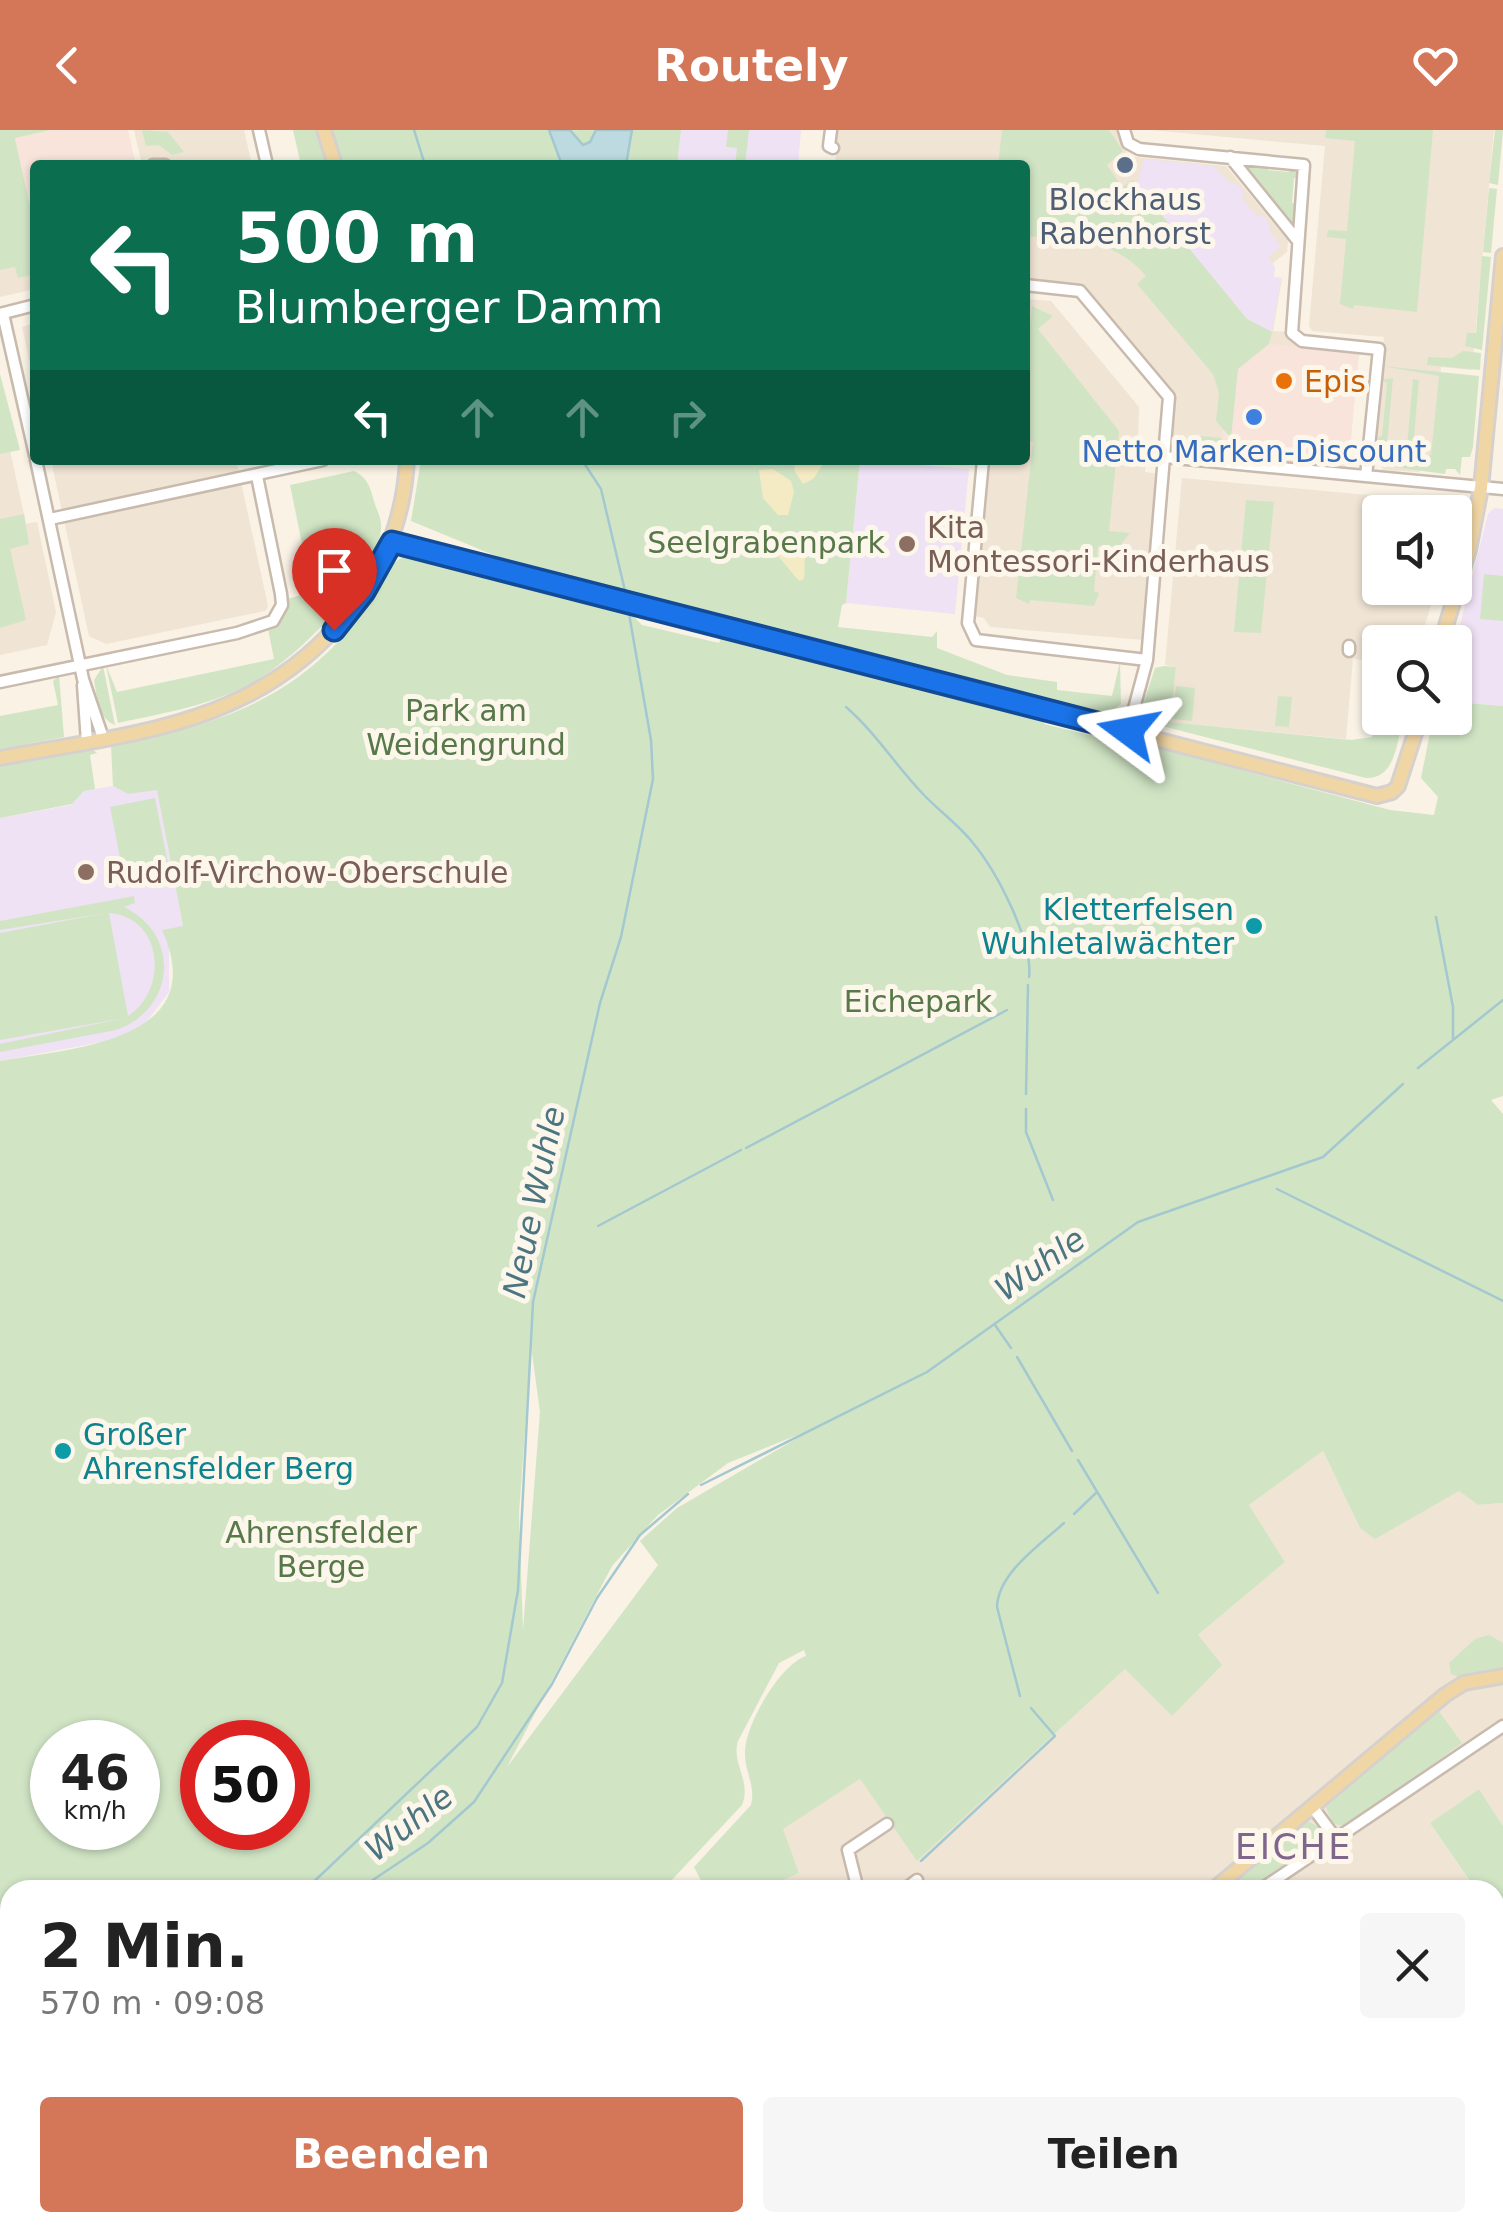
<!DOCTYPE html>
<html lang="de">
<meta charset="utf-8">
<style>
:root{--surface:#fff;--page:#f6f6f6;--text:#222;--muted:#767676;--accent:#d47759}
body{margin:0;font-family:"DejaVu Sans",sans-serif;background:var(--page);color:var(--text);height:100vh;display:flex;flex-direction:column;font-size:38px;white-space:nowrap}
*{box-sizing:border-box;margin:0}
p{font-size:32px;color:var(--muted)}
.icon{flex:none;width:55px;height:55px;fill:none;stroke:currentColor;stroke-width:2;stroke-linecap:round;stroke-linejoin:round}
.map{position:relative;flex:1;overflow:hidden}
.side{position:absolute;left:0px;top:1750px;width:1505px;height:352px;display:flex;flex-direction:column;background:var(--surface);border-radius:30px 30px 0 0;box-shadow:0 2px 8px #0004}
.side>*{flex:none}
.top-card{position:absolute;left:30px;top:30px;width:1000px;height:305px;border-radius:10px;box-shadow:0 2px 8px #0004;background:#0b6e4f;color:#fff;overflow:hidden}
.tools{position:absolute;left:1362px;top:365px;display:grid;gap:20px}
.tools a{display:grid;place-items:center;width:110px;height:110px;border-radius:10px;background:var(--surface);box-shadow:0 2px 8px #0004;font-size:50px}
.speed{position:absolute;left:30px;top:1590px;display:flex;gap:20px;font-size:50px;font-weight:700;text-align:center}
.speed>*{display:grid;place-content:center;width:130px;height:130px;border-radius:50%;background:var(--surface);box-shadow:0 2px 8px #0004;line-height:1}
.speed small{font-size:25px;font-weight:400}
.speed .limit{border:15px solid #d22;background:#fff;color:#111}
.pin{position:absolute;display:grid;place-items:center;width:85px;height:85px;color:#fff;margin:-102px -42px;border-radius:50% 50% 50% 0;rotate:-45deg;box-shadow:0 0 10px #0007}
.pin .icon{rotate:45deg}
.me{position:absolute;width:110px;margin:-55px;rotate:283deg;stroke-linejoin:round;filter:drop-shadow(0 0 8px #0008)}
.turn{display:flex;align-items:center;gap:35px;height:210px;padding:0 40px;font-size:45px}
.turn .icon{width:130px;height:130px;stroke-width:2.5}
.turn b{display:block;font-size:70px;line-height:85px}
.lanes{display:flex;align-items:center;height:95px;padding:0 40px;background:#0003;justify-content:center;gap:50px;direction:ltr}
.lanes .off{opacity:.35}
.round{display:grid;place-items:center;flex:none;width:105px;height:105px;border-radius:10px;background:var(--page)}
.headline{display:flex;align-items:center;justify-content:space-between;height:170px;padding:0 40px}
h1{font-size:60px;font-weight:700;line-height:75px}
.action{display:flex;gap:20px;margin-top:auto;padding:20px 40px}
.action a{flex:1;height:115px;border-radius:10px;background:var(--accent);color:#fff;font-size:40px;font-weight:700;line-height:115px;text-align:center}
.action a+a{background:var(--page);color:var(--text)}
header{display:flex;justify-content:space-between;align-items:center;height:130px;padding:0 40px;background:var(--accent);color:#fff;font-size:45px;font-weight:700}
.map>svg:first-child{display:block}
</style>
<header><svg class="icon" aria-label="back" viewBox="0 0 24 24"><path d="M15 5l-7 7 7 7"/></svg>Routely<svg class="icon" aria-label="heart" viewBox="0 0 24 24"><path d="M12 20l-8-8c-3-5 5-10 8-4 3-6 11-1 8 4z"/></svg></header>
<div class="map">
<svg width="1503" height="2101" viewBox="0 0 1503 2101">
<rect width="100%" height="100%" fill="#f9f2e5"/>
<!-- residential -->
<path fill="#f0e4d4" d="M134,0H244L252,35H172L160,27L142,35Z
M838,0H1119L1128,17L1125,26L1226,36L1288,111L1287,122L1273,133L1274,147L1282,148L1273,201L1287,202L1304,217L1359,222L1348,339L1177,321L1171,311L1172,263L1091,164L1074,154L1025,150V35H835Z
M1151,0H1494L1472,240L1441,237L1433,326L1419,342L1383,340L1374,324L1384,207L1312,201L1309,196L1325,16Z
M0,96L35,99V159L0,167Z
M1025,169L1051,171L1139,277L1138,311L1147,312L1145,342L1159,344L1144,510L990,497L984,488L974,486L988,330H1025Z
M35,193V256L22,197Z
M0,274L26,394L37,392L56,482L47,515L0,525Z
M51,330H251L237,334L268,476L265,481L106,514L89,506Z
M1182,348L1455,373L1454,382H1380V458H1436L1420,512H1380V531L1353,529L1346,609L1169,592L1176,537L1165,535Z
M1323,1321L1360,1398L1459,1361L1478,1375L1503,1373V1696L1479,1659L1430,1693L1470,1752L1458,1760H786L780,1751L799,1743L782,1699L860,1649L918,1730L1126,1538L1171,1585L1197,1506L1285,1432L1249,1375Z
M992,2093H1259L1249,2101H998Z"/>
<!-- commercial -->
<path fill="#f8e4da" d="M51,0H128L136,35H35V99L15,8Z
M1269,214L1359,222L1348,339L1221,327L1227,248Z"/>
<!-- education -->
<path fill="#efe2f5" d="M681,0H801L798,35H677Z
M1144,29L1214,36L1228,52L1238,55L1245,63L1241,67L1257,87L1262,84L1268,91L1270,102L1281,116L1268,128L1275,137L1274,147L1281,148L1272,202L1247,189L1137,55Z
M860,330L969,339L955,484L846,473Z
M1494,378L1503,379V576L1455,572V515L1488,384Z
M113,656L128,664L157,659L183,796L169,817V862L142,898L123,908L0,931V688L71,675L84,661Z"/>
<!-- green -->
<path fill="#d1e5c5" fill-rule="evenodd" d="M0,0H51L15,8L35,99V155L33,145L18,148L15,137L0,140Z
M142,0L168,2L184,22L172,25L159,15L146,16Z
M293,0H315L326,35H301Z
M332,0H681L677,35H344Z
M728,0H749L745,35H735L737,18L726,17Z
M1002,0H1109L1123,21L1107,35L1122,57L1133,50L1247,189L1272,202L1269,214L1238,239L1231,308L1216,291L1219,263L1213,244L1137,154L1146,146C1114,108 1074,110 1025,106V35H998Z
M1326,0H1433L1417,182L1354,175L1353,179L1340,174L1346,109L1327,107L1328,100L1347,101L1355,11L1325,8Z
M1495,0H1503L1498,55L1489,53Z
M1240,32L1268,34V40L1289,42L1290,35L1300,48H1294L1292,73L1297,74L1296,94L1291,96Z
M1489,58L1497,59L1491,123L1483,122Z
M1482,126L1491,127L1482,220L1465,216L1467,203H1476Z
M1032,176L1053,186L1038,199L1119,301L1109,401L1130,403L1119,417L1098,416L1094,461L1099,463L1094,476L1030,470L1029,474L1016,468L1033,312L1025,310V196H1030Z
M1463,221L1481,223L1480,240L1427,235L1428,227L1452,228Z
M1382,236L1479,246L1473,317L1470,327H1462L1460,345L1455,339H1446L1445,344L1379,335L1378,323L1386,321V327L1424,331L1425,326L1431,325L1439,246Z
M0,244L20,320L0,324Z
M1393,248L1387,314L1375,309L1382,306L1387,253L1381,250Z
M1413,249L1419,250L1413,317L1407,316Z
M1190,305L1221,308L1222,313L1206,326L1204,319L1190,318L1185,324Z
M421,330H860L846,473L842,475L838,497L932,507L937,501V518L1007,545L1057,552V560L1112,566L1120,532L1121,574L1110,582H1099L513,433L411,391Z
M354,341C368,348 370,357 374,371C376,378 380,386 381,393C385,443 296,528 257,550C215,575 165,583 118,593L106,535L117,562L274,529L268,499L281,490L287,469L312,462L290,355Z
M1246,370L1274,372L1261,503L1234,502Z
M24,384L29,414L10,419L26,490L0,498V389Z
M410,424L628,481L642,495L719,513L722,505L1046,588L1044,594L1089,605L1090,600L1102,603L1390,680L1434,685L1438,667L1421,648L1433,588H1455V572L1503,576V966L1491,970L1503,984V1373L1478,1375L1459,1361L1375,1409L1360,1398L1323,1321L1249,1375L1285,1432L1198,1505L1222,1535L1172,1586L1125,1539L917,1731L860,1649L783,1699L799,1743L781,1751L786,1760H706L694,1737L751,1675C756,1655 744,1641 745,1621C746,1593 780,1535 806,1526L804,1520L779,1533L738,1611C731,1634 752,1651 742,1675L669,1753L674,1758L690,1752L695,1760H10V2092L691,2093L672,2101H0V931C72,918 213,912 162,800L183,796L157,660L128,664L113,656L111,616C199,598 273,580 338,512C363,486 377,435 410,424ZM531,1216L540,1282L523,1500L519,1384ZM815,1298L677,1378L640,1411L658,1435L507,1637L612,1436L658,1385L728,1333ZM52,1612H138V1698H52ZM202,1612H288V1698H202Z
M1484,444L1503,446V491L1480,489Z
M103,536L115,595C97,588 97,566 94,550Z
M1164,536L1176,537L1170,592L1351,610L1372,607L1373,594L1382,595V588H1403C1397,611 1396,649 1366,648L1150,593L1143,575L1155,538Z
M59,545L64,607L0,619V586L58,575L53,551Z
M1176,556L1195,558L1192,591L1172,589Z
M1278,566L1292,567L1289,597L1275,596Z
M92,619L97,623L90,625L95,659L84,661L72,674L0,688V636Z
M155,668L170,744L125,753L110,677Z
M134,766L135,773L124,777C182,805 175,880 116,900L0,922V914L125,888L0,910V803L106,783L0,800V791ZM109,783C163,787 169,859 128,886Z
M1489,1505L1503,1513V1539L1461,1548L1451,1544L1449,1533L1475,1509Z
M1438,1580L1462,1613L1346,1697L1332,1693L1326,1677Z
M1479,1659L1503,1696V1799L1495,1788V1760H1476L1430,1693Z
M1308,1692L1323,1698L1330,1710L1253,1760H1221Z
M1503,1893V2101H1324L1330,2092H1495V1899Z"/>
<!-- sand -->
<path fill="#f4ebc4" d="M796,330H826L813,349L803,354L794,340Z
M773,339L791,351L794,362L788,385H778L763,368L759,340Z
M777,401L795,407L805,429L804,449L799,451L773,420Z"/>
<!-- water -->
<path fill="#bcdae0" stroke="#a4c8d0" stroke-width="2.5" d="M549,0H570L583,15L590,12L596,0H632L626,35H562Z"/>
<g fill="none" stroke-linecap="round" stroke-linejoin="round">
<!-- stream -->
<path stroke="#a4c8d0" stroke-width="2.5" d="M414,0L425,35
M582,330L601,359L626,465
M846,577C876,603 896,636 923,664C939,681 959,695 973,713C997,742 1033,811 1029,847
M1436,787L1453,877V909
M1418,938L1503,870
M1026,964L1028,855
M1026,979V1002L1053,1070
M746,1018L1007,880
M1277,1059L1503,1171
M598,1096L741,1020
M995,1195L1011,1218
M1017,1227L1072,1321
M1078,1330L1158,1463
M701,1355L927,1242L1138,1092L1323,1027L1403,954
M1074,1384L1097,1362
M1020,1566L997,1477C998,1443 1040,1415 1064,1393
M921,1731L1055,1606L1031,1578
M305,1760L477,1597L502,1553L518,1460L533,1172L600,873L621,807L653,649L651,610L628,478
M358,1760L428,1713L474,1672L552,1554L597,1468L640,1405L688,1364
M0,1971L10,1967
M0,2019L10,2015"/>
<defs>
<path id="minor" d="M259,0L267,35
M831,0L829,16L833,18
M1124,0L1128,13L1139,19L1304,35L1292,203L1302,211L1379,219L1366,346
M1230,27L1298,111
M153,35H165
M1025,155L1080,161L1169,267L1147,530L1128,601
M0,184L35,175
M3,184L35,325
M1165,327L1503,359
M36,330L83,549L103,608
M983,330L968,493L976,510L1147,530
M50,389L323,330
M1349,521V516
M0,552L237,503L273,491L282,475L281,464L257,346
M83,555L87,612
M1314,1679L1337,1710
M858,1760L848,1720L887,1694
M904,1760L917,1750
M1260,1760L1503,1596"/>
<path id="major" d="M324,0L335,35
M391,412L1377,666L1392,662L1398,656L1420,588
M1441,512L1469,420L1481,358L1503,126
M0,628C133,603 258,596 348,483C385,437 404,388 407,330
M1213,1760L1445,1565L1464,1553L1503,1546
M699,2101L718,2092"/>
</defs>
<!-- minor casing -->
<use href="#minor" stroke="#c8baad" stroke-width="15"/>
<!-- major casing -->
<use href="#major" stroke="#d6d1cd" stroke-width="18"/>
<!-- minor -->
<use href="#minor" stroke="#fff" stroke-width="10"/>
<!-- major -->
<use href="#major" stroke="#f0d6a5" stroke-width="12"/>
</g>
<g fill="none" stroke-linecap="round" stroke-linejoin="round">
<defs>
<path id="route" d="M334,500L364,462L392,412L1128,601"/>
</defs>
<!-- route casing -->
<use href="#route" stroke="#114b97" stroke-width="25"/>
<!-- route -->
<use href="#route" stroke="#1a73e8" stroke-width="18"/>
</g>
<!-- markers -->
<circle fill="#5c6f8a" stroke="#fcf6eb" stroke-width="4" cx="1125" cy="35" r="10"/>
<circle fill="#e8710a" stroke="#fcf6eb" stroke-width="4" cx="1284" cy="251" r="10"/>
<circle fill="#3f7fe0" stroke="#fcf6eb" stroke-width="4" cx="1254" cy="287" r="10"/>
<g fill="#8d6e63" stroke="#fcf6eb" stroke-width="4">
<circle cx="907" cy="414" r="10"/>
<circle cx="86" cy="742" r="10"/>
</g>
<g fill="#0f9aa8" stroke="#fcf6eb" stroke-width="4">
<circle cx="1254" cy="796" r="10"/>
<circle cx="63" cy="1321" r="10"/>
</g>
<g text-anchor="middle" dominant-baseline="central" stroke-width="10" stroke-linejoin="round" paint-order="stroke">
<!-- service labels -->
<g font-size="30" fill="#4e5e75" stroke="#fcf6eb">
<text x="1125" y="69">Blockhaus<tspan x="1125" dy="34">Rabenhorst</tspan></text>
</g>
<!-- food labels -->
<g font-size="30" fill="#c56008" stroke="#fcf6eb" text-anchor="start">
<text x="1304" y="251">Epis</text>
</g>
<!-- shop labels -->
<g font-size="30" fill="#366cbe" stroke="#fcf6eb">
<text x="1254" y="321">Netto Marken-Discount</text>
</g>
<!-- education labels -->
<g font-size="30" fill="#785e54" stroke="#fcf6eb" text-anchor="start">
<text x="927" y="397">Kita<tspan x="927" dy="34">Montessori-Kinderhaus</tspan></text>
<text x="106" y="742">Rudolf-Virchow-Oberschule</text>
</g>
<!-- park labels -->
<g font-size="30" fill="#57794a" stroke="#fcf6eb">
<text x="766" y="412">Seelgrabenpark</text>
<text x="466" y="580">Park am<tspan x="466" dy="34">Weidengrund</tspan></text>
<text x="918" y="871">Eichepark</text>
<text x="321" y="1402">Ahrensfelder<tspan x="321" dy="34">Berge</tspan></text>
</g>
<!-- culture labels -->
<g font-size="30" fill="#0d838f" stroke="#fcf6eb" text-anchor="end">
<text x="1234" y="779">Kletterfelsen<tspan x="1234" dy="34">Wuhletalwächter</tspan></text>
<text x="83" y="1304" text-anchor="start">Großer<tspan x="83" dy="34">Ahrensfelder Berg</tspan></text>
</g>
<!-- water labels -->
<g font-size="32" font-style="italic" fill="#4b7580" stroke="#fcf6eb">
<text transform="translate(534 1072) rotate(-78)">Neue Wuhle</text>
<text transform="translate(1040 1134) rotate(-35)">Wuhle</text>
<text transform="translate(409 1693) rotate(-38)">Wuhle</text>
</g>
<!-- quarter labels -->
<g font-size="35" letter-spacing="2.5" fill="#7f668b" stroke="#fcf6eb">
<text x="1294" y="1717">EICHE</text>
</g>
</g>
</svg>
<div class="tools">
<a><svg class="icon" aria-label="sound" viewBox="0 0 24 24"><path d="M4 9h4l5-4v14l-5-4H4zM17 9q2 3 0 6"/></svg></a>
<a><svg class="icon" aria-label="search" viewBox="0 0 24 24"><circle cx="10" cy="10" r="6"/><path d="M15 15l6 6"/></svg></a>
</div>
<div class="speed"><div>46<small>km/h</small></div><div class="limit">50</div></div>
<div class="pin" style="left:334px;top:500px;background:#d93025"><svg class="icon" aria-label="arrive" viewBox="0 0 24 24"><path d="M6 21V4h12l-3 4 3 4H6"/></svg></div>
<svg class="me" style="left:1128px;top:601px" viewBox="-20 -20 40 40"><path d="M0-17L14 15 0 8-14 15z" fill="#1a73e8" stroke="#fff" stroke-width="4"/></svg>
<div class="top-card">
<div class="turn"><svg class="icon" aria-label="left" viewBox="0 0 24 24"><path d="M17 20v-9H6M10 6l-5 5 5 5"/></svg><div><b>500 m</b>Blumberger Damm</div></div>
<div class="lanes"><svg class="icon" aria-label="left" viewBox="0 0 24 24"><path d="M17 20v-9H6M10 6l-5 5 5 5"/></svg><svg class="icon off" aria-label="ahead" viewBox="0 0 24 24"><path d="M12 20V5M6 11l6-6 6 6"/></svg><svg class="icon off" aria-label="ahead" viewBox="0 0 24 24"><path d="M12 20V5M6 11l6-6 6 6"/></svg><svg class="icon off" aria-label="right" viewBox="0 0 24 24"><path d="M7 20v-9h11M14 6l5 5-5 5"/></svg></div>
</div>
<section class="side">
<div class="headline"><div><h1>2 Min.</h1><p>570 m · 09:08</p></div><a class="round"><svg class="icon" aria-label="close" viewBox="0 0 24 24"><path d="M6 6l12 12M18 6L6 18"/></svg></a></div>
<div class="action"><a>Beenden</a><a>Teilen</a></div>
</section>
</div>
